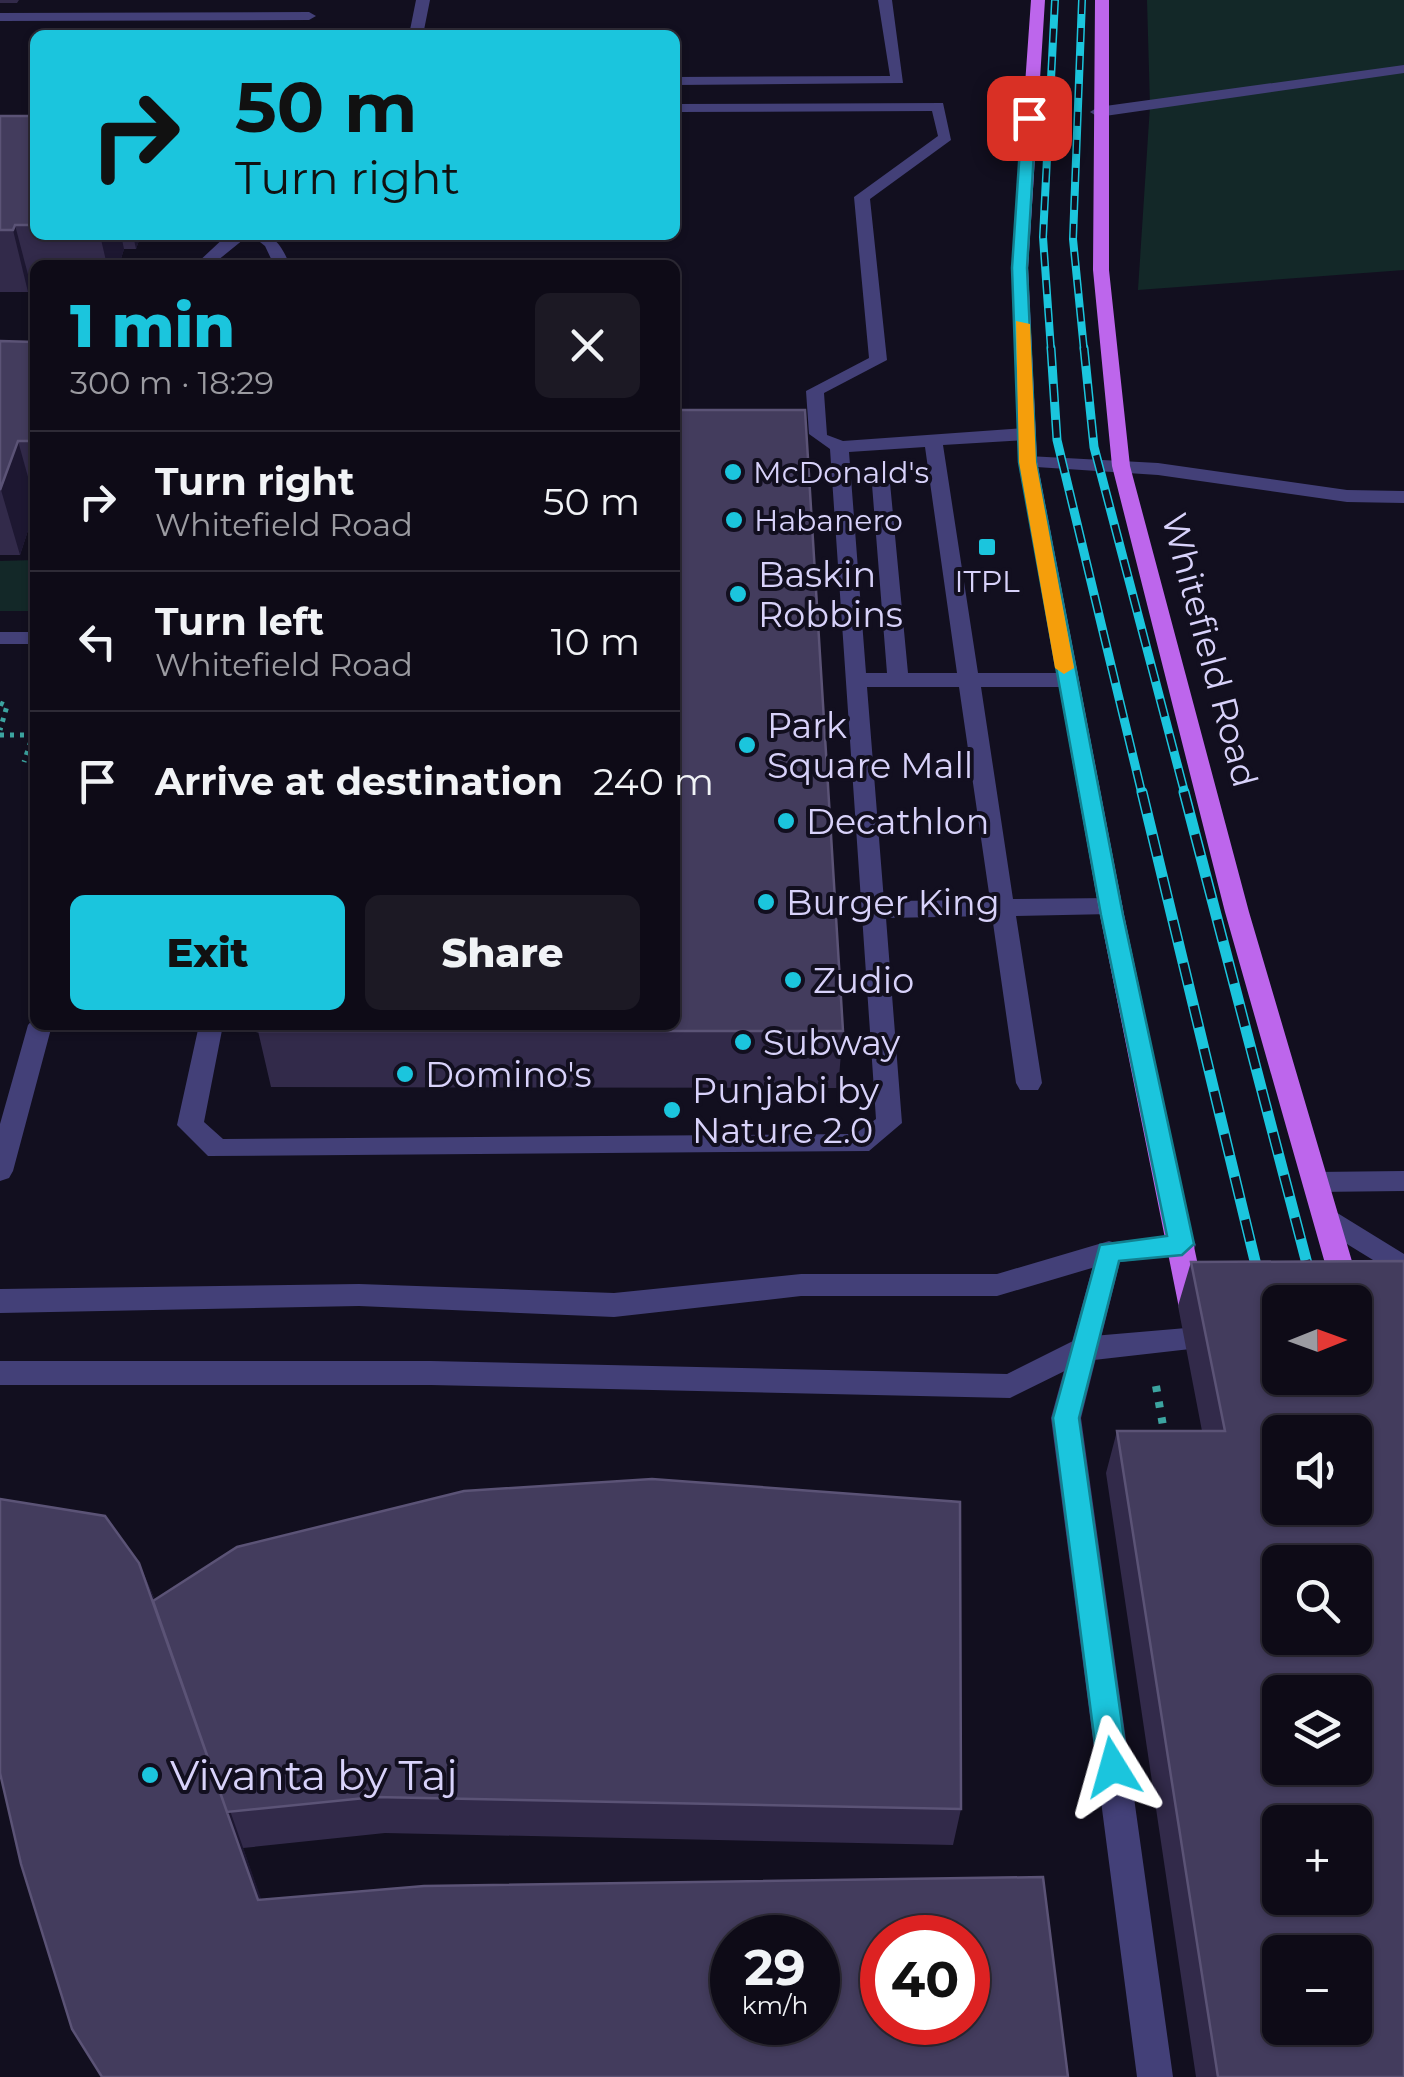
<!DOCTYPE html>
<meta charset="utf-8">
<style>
:root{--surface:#0e0b17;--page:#1c1924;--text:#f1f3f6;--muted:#9b9ba1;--line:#2e2b36;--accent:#1bc5dd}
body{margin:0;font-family:Montserrat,sans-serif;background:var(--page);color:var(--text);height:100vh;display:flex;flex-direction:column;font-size:38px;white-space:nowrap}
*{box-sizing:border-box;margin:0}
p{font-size:32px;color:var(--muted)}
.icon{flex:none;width:55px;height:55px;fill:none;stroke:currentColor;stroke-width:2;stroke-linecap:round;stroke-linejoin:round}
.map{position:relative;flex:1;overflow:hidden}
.side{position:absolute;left:30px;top:260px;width:650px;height:770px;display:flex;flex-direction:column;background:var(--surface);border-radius:15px;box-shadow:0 2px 8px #0004,0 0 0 2px var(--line)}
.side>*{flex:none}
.banner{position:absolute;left:30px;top:30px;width:650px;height:210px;border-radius:15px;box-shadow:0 2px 8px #0004,0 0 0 2px var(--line);background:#1bc5dd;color:#111;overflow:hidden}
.needle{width:65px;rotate:89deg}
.controls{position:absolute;left:1262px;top:1285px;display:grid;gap:20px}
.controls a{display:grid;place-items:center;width:110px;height:110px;border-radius:15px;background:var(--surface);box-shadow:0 2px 8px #0004,0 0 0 2px var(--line);font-size:50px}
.speed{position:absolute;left:710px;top:1915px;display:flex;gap:20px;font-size:50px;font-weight:700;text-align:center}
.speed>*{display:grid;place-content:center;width:130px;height:130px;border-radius:50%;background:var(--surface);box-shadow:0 2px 8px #0004,0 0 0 2px var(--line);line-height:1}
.speed small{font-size:25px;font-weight:400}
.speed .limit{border:15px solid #d22;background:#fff;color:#111}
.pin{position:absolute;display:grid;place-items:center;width:85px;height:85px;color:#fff;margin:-42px;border-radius:20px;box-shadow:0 5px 15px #0006}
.me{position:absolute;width:110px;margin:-55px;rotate:352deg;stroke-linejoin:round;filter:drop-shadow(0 0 8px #0008)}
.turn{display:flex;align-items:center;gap:35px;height:210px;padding:0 40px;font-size:45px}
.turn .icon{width:130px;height:130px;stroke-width:2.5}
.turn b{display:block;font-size:70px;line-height:85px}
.round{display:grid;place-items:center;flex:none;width:105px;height:105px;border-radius:15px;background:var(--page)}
.summary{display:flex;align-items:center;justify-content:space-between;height:170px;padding:0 40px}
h1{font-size:60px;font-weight:800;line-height:75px;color:var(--accent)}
.button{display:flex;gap:20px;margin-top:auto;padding:20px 40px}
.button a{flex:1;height:115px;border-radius:15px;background:var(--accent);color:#111;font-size:40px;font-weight:800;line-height:115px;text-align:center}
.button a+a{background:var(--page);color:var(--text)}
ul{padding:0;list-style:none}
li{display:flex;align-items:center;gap:30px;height:140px;padding:0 40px;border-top:2px solid var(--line)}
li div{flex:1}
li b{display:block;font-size:38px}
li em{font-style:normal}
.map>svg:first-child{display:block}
</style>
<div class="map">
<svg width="1404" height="2077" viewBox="0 0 1404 2077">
<rect width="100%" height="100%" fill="#120f1f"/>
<!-- green -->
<path fill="#132828" d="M1147,0H1404V270L1138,290L1150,106Z
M35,560V611H0V561Z"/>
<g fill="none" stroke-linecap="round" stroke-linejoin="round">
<!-- path-far1 -->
<path stroke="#3ca4a0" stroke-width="5" stroke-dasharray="4 6" stroke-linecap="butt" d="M0,703L7,706L0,730
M0,735H33L24,762"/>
<!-- path -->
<path stroke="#3ca4a0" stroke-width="8" stroke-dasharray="6 10" stroke-linecap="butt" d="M1156,1386L1165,1437"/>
<!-- service -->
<path fill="#434078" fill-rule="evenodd" d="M416,0H430L423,35H409Z
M878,0H892L903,83L675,85V77L890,76Z
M0,13L309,12L316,16L309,20L0,21Z
M1404,65V73L1098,117L1090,112L1098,107Z
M943,103L951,140L870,199L887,360L824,393L827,435L843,441L1026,428L1035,434L1026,440L943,445L978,673H1067L1078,680L1067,687H981L1013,899L1111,898L1123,906L1111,914L1016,916L1042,1083L1038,1090H1020L1016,1083L992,916L886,918L902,1123L869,1151L208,1156L177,1125L199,1025H223L204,1122L223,1139L855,1134L876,1119L830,449L809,434L806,391L869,358L854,197L938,136L932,111L675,112V104ZM925,447L957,673H908L889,472L880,466L871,472L887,673H866L849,452ZM867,687H959L990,900L884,901Z
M227,235H249L212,265H195Z
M251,235C276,235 280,243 290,265H274L265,246Z
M1028,456L1158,463L1347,490L1404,491V503L1347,502L1158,475L1021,466L1019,462Z
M0,632H35V644H0Z
M35,1017V1025H52L13,1171L9,1178L0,1181V1124L28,1025Z
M1404,1171V1191L1315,1192L1306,1189L1302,1182L1306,1175L1315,1172Z
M1109,1241L1119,1244L1123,1252L1119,1260L997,1296H801L614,1317L359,1306L0,1313V1289L359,1284L614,1293L801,1274H997Z
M1198,1327L1208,1331L1212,1339L1208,1347L1085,1361L1010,1398L431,1385H0V1361H431L1007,1374L1081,1337Z"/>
<!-- tertiary -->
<path fill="#434078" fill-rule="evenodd" d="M1326,1206L1404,1254V1279L1316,1225L1313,1217L1316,1209Z
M1182,1234L1192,1237L1196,1245L1192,1253L1120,1262L1081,1418L1173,2077H1137L1051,1418L1099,1244Z"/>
<!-- primary -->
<path fill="#bd66ec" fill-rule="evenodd" d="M1031,0H1045L1028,268L1037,462L1124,915L1207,1308L1203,1316L1193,1320L1183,1316L1179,1308L1100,915L1019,462L1012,268Z
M1095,0H1109V270L1130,466L1249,912L1364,1302L1355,1312V1302H1336L1225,912L1112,466L1093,270Z"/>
<defs>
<path id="rail-far2" d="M1082,0L1073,239L1084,350
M1051,350L1043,237L1055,0"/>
<path id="rail-far1" d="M1051,348L1057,440L1142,794
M1084,348L1094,447L1185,794"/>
<path id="rail" d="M1142,792L1262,1290
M1184,792L1317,1302"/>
</defs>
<!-- rail-far2 casing -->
<use href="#rail-far2" stroke="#1bc5dd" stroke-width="8"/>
<!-- rail-far1 casing -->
<use href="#rail-far1" stroke="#1bc5dd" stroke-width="9"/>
<!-- rail casing -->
<use href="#rail" stroke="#1bc5dd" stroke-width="11"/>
<!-- rail-far2 -->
<use href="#rail-far2" stroke="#120f1f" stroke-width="5" stroke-dasharray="14" stroke-linecap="butt"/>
<!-- rail-far1 -->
<use href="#rail-far1" stroke="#120f1f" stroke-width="6" stroke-dasharray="18" stroke-linecap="butt"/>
<!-- rail -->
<use href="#rail" stroke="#120f1f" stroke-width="8" stroke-dasharray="22" stroke-linecap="butt"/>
</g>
<!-- wall -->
<path fill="#322a4a" d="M0,0H19L17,3H0Z
M0,116H35V235H141L136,249H124L119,265H35V286H31L28,292H0Z
M0,341L35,342V509L20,555H0Z
M258,1031H843L838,1088L271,1087Z
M1191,1262L1404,2077H1196L1106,1473L1117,1431H1202L1178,1306Z
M139,1563L155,1600L961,1809L953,1845L385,1833L243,1848L261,1900L102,2077Z"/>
<!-- shaded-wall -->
<path fill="#1d1731" d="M15,225L31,286L28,292L13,230Z
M100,235H121L124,249L119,265H107Z
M133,235H141L136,249Z
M18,441L35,502V509L20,555L1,490Z
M139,1563L160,1612L276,1941L258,1900Z"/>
<!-- building -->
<path fill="#433c5d" stroke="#5b5376" stroke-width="2.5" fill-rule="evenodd" d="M0,116H35V225H15L13,230H0Z
M0,341L35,342V441H18L0,490Z
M675,410H805L843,1031H258L259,1025H675Z
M1404,1261V2077H1218L1117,1431H1225L1191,1262ZM1280,1302H1355V1378H1280ZM1280,1432H1355V1508H1280ZM1280,1562H1355V1638H1280ZM1280,1692H1355V1768H1280ZM1280,1822H1355V1898H1280ZM1280,1952H1355V2028H1280Z
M652,1479L960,1502L961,1809L375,1797L227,1812L153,1601L237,1547L464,1491Z
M0,1499L105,1516L139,1563L258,1900L424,1886L1043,1877L1068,2077H102L72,2029L21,1864L0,1773ZM732,1938H818V2022H732ZM882,1938H968V2022H882Z"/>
<!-- route -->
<path fill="#1bc5dd" stroke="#128090" stroke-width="2.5" d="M1029,114L1036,118L1027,268L1036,462L1123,915L1194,1244L1182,1255L1119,1261L1079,1418L1128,1767L1124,1777L1113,1781L1102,1777L1098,1767L1053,1418L1100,1245L1167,1236L1101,915L1019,462L1012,268L1022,118Z"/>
<!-- slow -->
<path fill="#f59e0b" d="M1016,321L1030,324L1036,462L1074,668L1064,674L1055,668L1019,462Z"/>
<!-- markers -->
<g fill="#1bc5dd" stroke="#120f1f" stroke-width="4">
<circle cx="733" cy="472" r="10"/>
<circle cx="734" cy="520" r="10"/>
<rect x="977" y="537" width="20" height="20" rx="5"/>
<circle cx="738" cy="594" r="10"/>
<circle cx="747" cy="745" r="10"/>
<circle cx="786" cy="821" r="10"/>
<circle cx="766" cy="902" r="10"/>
<circle cx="793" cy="980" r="10"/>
<circle cx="743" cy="1042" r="10"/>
<circle cx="405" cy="1074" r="10"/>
<circle cx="672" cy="1110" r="10"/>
<circle cx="150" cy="1775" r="10"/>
</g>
<g text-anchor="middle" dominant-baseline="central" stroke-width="8" stroke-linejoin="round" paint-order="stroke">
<!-- far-poi labels -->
<g font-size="30" fill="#d8d2fa" stroke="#120f1f" text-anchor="start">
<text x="753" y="472">McDonald's</text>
<text x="754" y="520">Habanero</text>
<text x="987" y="581" text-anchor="middle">ITPL</text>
</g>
<!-- poi labels -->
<g font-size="35" fill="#d8d2fa" stroke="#120f1f" text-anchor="start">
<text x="758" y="574">Baskin<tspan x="758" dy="40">Robbins</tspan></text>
<text x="767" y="725">Park<tspan x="767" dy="40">Square Mall</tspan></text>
<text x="806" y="821">Decathlon</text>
<text x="786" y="902">Burger King</text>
<text x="813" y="980">Zudio</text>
<text x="763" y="1042">Subway</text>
<text x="425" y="1074">Domino's</text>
<text x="692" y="1090">Punjabi by<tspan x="692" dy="40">Nature 2.0</tspan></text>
</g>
<!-- street labels -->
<g font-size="35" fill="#d8d2fa" stroke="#120f1f">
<text transform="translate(1210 650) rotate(75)">Whitefield Road</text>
</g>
<!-- near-poi labels -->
<g font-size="42" fill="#d8d2fa" stroke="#120f1f" text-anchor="start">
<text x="170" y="1775">Vivanta by Taj</text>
</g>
</g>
</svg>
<div class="controls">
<a><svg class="needle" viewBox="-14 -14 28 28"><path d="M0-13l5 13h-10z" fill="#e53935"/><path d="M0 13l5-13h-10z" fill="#9b9ba1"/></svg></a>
<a><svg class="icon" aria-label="sound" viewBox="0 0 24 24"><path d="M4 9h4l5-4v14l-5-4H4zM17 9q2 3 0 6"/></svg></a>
<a><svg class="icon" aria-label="search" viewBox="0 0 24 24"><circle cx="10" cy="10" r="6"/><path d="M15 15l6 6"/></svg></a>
<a><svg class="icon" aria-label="layers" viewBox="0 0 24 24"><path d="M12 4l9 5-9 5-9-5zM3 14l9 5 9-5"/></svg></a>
<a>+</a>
<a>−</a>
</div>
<div class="speed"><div>29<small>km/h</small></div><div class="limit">40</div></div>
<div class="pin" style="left:1029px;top:118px;background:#d93025"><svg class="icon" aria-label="arrive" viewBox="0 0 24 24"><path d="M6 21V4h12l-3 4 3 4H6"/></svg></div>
<svg class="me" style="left:1113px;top:1767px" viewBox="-20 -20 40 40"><path d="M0-17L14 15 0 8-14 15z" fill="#1bc5dd" stroke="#fff" stroke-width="4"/></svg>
<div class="banner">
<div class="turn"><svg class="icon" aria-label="right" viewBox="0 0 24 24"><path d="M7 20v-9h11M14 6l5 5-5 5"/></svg><div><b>50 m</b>Turn right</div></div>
</div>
<section class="side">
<div class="summary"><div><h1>1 min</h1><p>300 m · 18:29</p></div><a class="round"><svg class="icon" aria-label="close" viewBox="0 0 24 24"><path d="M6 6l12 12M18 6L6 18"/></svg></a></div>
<ul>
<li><svg class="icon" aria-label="right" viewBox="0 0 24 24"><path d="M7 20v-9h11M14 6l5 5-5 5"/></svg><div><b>Turn right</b><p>Whitefield Road</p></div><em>50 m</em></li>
<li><svg class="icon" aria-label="left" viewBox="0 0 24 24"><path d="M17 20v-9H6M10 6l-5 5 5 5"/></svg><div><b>Turn left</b><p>Whitefield Road</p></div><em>10 m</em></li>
<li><svg class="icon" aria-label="arrive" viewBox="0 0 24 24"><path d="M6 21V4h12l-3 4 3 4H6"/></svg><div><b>Arrive at destination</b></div><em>240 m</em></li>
</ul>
<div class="button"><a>Exit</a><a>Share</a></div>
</section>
</div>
